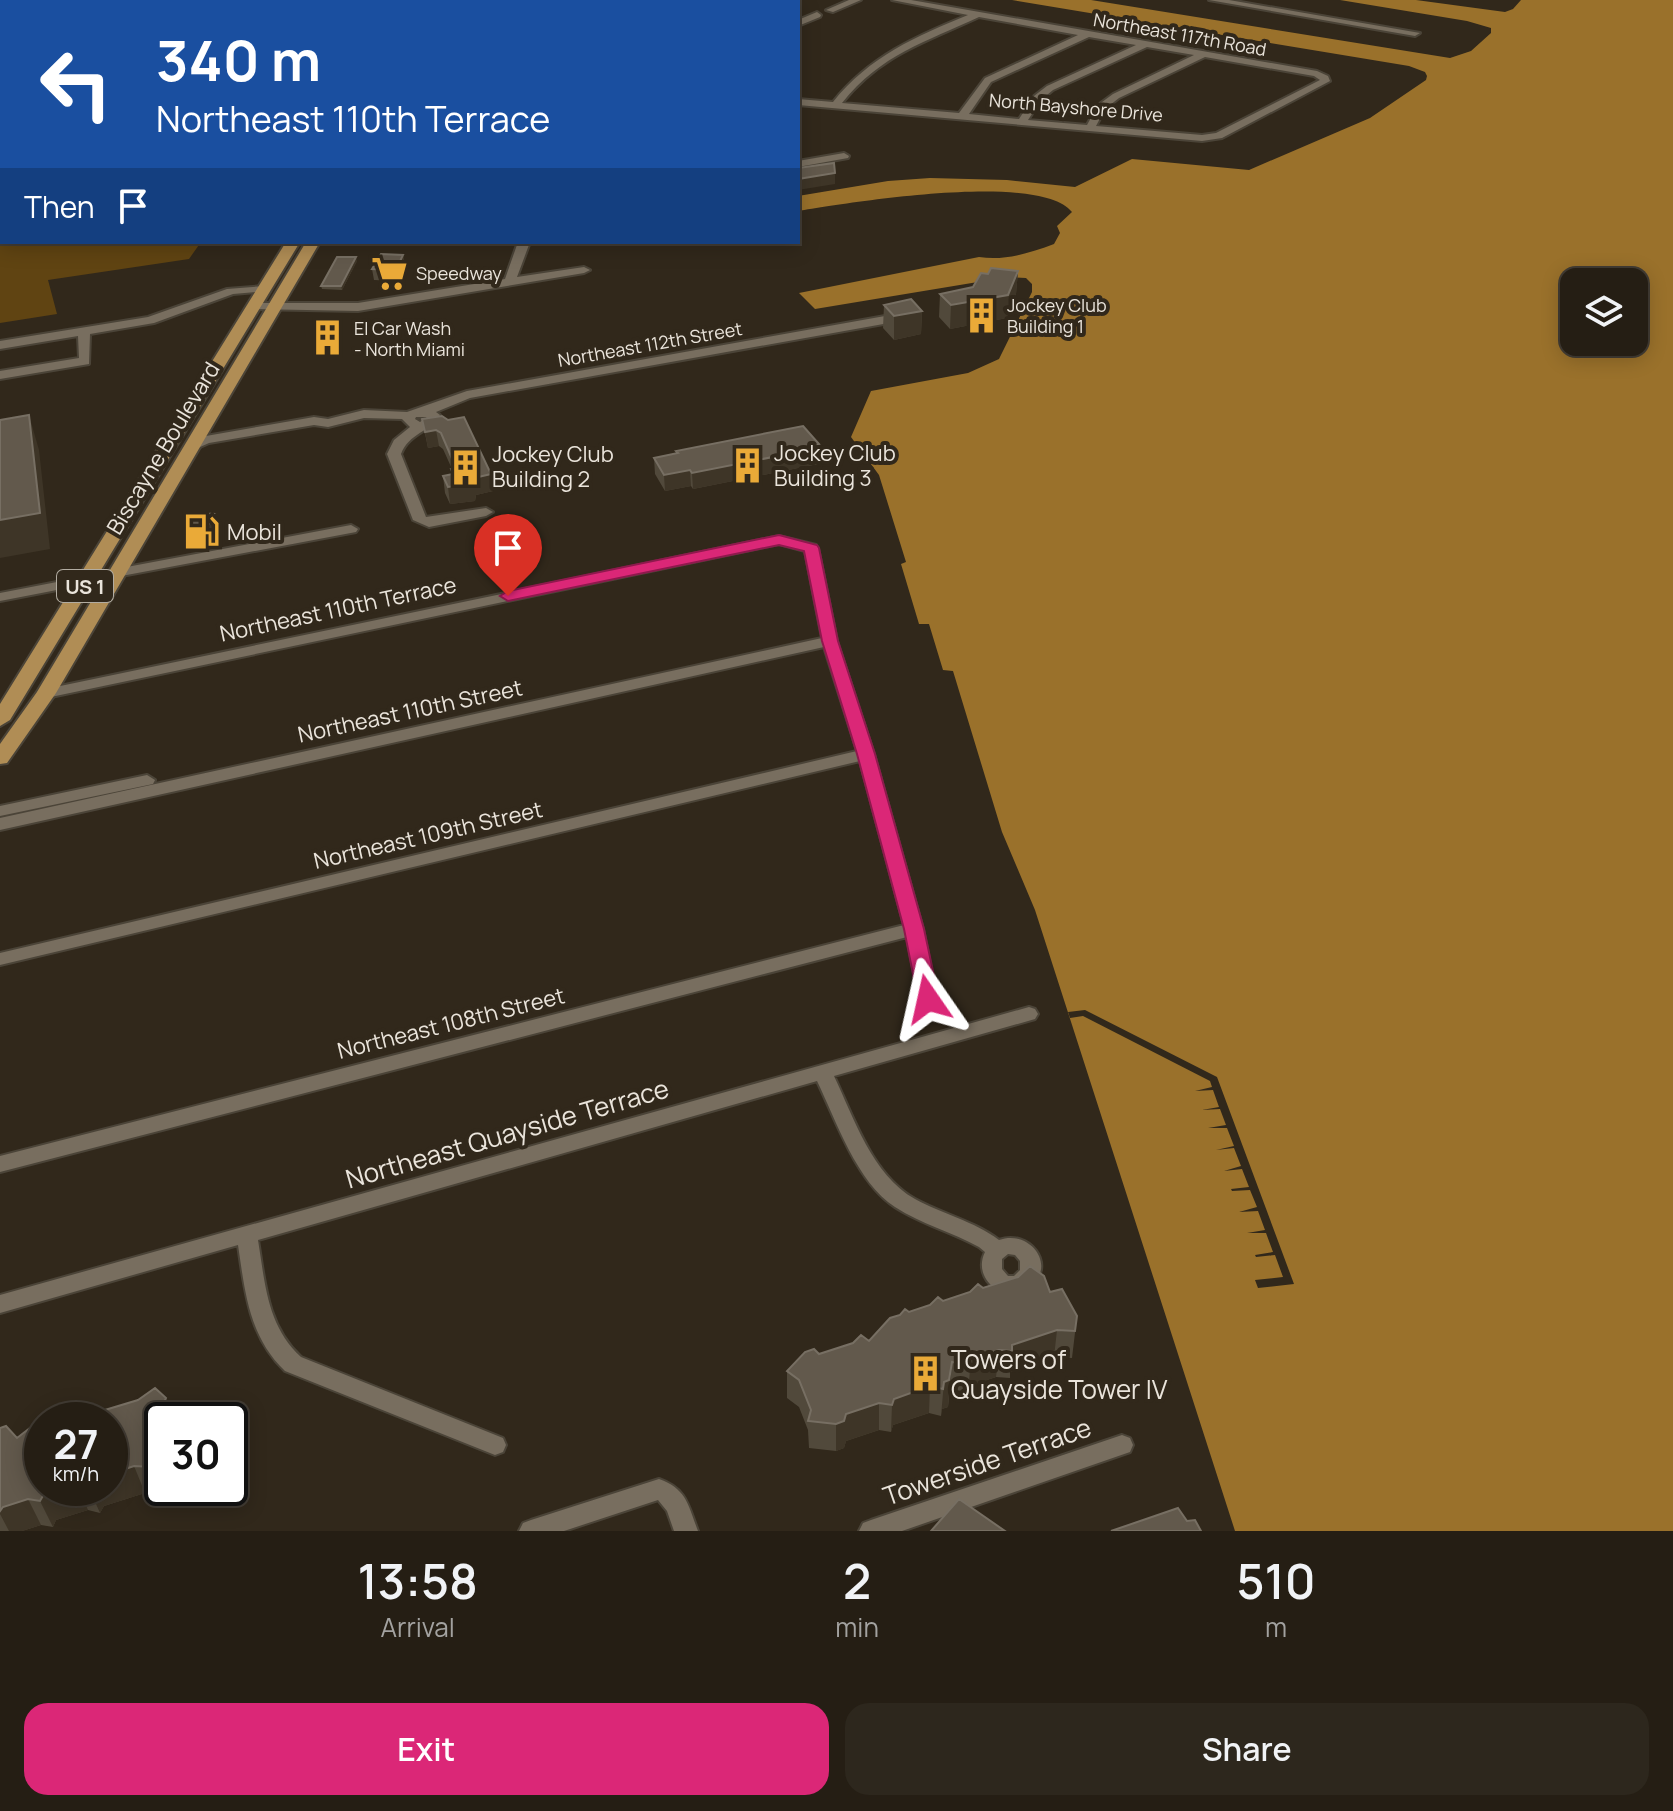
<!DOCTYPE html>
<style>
:root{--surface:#251e14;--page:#2d271d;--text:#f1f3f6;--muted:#a3a2a0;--line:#423c34;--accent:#db2777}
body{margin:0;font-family:Manrope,sans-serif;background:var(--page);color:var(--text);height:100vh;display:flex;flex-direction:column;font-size:30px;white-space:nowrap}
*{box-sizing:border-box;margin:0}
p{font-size:26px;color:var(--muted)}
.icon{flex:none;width:44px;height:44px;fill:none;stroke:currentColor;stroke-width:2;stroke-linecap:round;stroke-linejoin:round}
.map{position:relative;height:1531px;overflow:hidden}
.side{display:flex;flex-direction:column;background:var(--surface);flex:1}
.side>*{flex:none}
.hud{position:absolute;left:0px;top:0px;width:800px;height:244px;box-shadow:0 4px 20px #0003,0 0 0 2px var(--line);background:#1a4fa0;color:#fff;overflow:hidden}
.tools{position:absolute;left:1560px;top:268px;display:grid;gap:16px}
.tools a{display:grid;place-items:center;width:88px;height:88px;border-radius:16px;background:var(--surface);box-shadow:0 4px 20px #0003,0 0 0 2px var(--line);font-size:40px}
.speed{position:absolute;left:24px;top:1402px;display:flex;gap:16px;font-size:40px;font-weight:700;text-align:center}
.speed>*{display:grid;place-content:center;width:104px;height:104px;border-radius:50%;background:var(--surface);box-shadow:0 4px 20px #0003,0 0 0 2px var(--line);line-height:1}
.speed small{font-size:20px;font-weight:400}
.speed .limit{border:4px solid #111;border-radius:12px;background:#fff;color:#111}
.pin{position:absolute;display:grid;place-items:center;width:68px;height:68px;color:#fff;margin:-82px -34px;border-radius:50% 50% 50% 0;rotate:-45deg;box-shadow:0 0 8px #0007}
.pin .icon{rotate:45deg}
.me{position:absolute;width:88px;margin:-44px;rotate:349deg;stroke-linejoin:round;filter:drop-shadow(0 0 6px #0008)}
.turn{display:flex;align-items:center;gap:28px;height:168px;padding:0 24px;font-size:36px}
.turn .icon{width:104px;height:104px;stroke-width:2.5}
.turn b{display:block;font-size:56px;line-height:68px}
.then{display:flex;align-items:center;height:76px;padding:0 24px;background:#0003;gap:16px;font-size:30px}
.eta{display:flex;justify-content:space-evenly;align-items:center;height:136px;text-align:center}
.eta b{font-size:48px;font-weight:600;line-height:56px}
.button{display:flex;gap:16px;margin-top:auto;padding:16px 24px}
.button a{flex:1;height:92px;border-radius:24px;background:var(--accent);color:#fff;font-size:32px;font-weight:600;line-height:92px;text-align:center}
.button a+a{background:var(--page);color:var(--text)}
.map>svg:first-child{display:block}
</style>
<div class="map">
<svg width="1673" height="1531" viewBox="0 0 1673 1531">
<rect width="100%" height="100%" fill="#31281b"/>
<!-- green -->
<path fill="#604412" d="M0,230L2,242H201L189,259L48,280L57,314L0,323Z"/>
<!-- water -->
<path fill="#9a712b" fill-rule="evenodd" d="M1012,0H1091L1450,58L1471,51L1491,33V28L1467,21L1340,0H1416L1505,12L1513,9L1521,0H1673V1531H1235L1035,910L1002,832L953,671L943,670L929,624H919L901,564L906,562L879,475L851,437L871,391L968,373L999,359L1032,292V284L1026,278L1008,277L815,309L799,293L979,257C1005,261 1030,253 1054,244L1060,233L1057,226L1072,212C1039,171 848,203 798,211V196L888,181L930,178L1007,180L1075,187L1132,159L1249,170L1370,118L1426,80L1427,76L1425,72L1409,66ZM1574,282H1634V342H1574Z"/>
<!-- pier -->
<path fill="#31281b" d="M1085,1010L1217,1077L1294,1284L1258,1288L1255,1280L1283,1277L1275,1255L1256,1257L1255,1255L1273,1252L1266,1233H1247L1265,1230L1258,1211L1239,1212L1257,1207L1250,1190L1232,1191L1231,1189L1249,1187L1242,1169L1224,1171L1241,1166L1234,1148L1216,1150L1234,1146L1227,1128H1208L1226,1125L1220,1109L1202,1110L1219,1107L1213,1090L1195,1091L1212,1087L1210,1081L1083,1016L1070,1018L1068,1012Z"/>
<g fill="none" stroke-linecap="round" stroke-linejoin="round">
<defs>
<path id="minor" d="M270,0H278V2H270Z
M762,0H776L777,2H763Z
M849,0H861L833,12L826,10Z
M892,0H911L1317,71L1328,76L1330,81L1222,138L1202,141L798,105V99L833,102C869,57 916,36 968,15ZM979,17L1078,35L985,78L959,113L842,103C881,54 926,42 979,17ZM1089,37L1136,45L1047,86L1034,96L1019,119L969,114L991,82ZM1147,47L1194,55L1113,94L1098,105L1087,125L1028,120L1041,100L1053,90ZM1205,57L1314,76L1320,80L1216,133L1202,135L1096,126L1105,109L1119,98Z
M1209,0H1229L1420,33L1415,36Z
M817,12L821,15L820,17L798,26V20Z
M2,19V25L0,26V20Z
M0,82H2V88H0Z
M0,132H2L0,139Z
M844,153L849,156L848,158L798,167V161Z
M0,181H2V187H0Z
M0,225H2V231H0Z
M518,242H530L517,277L584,267L590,270L584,273L358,311L254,309L248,306L254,303H358L505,279Z
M265,286L269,287V291L233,294L154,323L90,334L89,364L0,379V371L79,358L78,336L0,349V341L148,317L227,289Z
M885,316L891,320L889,323L470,398L436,412L440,415C430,432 409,433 401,454L426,517L486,508L493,512L486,516L429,527L413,520L387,454L394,440L410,427L402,419L364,418L328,427L314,425L209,443L191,451L185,447L206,436L314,417L328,419L364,410L407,412L467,391ZM416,417H427L420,422L415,419Z
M351,525L358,529L356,532L116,577L109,573L116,569Z
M779,536L816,545L818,548L837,641L874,754L923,929L937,999L934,1004H922L919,999L907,937L0,1172V1156L904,925L860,761L0,965V953L857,751L824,647L0,830V818L822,638L805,551L779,544L46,698L41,696L38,693L41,690Z
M88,576L95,580L93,583L0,601V593Z
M147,775L155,780L153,784L0,816V806Z
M1029,1007L1035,1009L1038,1014L1035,1019L834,1076C854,1118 872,1175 915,1199C942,1214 974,1221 999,1240C1029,1229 1057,1264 1031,1286C1007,1307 971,1280 985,1252L979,1247C952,1232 921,1224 895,1207C857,1183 836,1120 817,1081L258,1240C265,1283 267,1326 301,1357L503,1438L506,1445L503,1452L495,1455L285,1371C249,1337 245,1292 238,1245L0,1313V1295ZM1008,1254L1015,1255L1020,1261V1270L1014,1276H1008L1002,1269V1259Z
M1122,1435L1130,1438L1133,1445L1130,1452L902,1531H859L863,1523L871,1520Z
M659,1479C687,1489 688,1505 698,1531H674L667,1511L658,1500L564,1531H519L523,1523L531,1520Z"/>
<path id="major" d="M286,242H300L10,720L0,726V704Z
M306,242H320L56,693L7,763L0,764V744L37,692Z"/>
</defs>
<!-- minor casing -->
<use href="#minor" stroke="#4b4438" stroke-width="4"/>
<!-- major casing -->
<use href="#major" stroke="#4b4438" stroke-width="4"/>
<!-- minor -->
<use href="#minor" fill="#786e5f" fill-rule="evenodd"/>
<!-- major -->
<use href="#major" fill="#b08d55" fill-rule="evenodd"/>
</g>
<!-- wall -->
<path fill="#51493b" d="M403,255L405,266L397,281L374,280L372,269Z
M357,261L342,290L322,289L321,286Z
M1018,271L1016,294L1007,318L950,329L939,317L940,294L973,287L988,274Z
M884,305L922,311L921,334L894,340L883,328Z
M442,416L493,491L476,495L475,501L450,504L445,493L443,476L452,474V469L443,449L439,446L428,448L422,419Z
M676,451L819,461H818V464L693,489L691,486L665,491L655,474L654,458L676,453Z
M214,514L216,522L206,540H187L185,531Z
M983,1288L1050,1292L1077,1316L1072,1358L1054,1357L1010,1372V1378L996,1377L969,1386L968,1392L950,1389L948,1407L942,1409L941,1416L929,1413L893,1425L891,1432L879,1430L846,1441L844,1448L836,1451L809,1448L808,1430L799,1407L787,1398V1371L819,1354L869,1341L909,1312Z
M85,1416L162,1420L163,1494L145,1493L104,1506L100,1513L88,1510L56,1520L53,1527L41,1525L22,1531H0V1428L42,1488H110Z"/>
<!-- shaded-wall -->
<path fill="#3e3527" d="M835,173V184L798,190V179Z
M403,255L405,266L397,281L396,270Z
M356,257L357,261L342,290L341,286Z
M1018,271L1016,294L1007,318L950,329L951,305Z
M922,311L921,334L894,340V316Z
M29,415L39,450L50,549L0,558V520Z
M436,430L439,446L428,448L425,432Z
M819,444L818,464L693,489L692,473Z
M690,470L691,486L665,491L664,475Z
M491,474L493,491L476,495L475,501L450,504L448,487L474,478Z
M214,514L216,522L206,540L204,532Z
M1057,1330L1054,1357L1010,1372L1012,1345Z
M999,1350L996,1377L969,1386L968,1392L971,1359Z
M952,1362L948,1407L942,1409L941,1416L944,1382Z
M930,1386L929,1413L893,1425L891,1432L892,1405L894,1399Z
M166,1398L174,1420H165L163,1405Z
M879,1403V1430L846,1441L844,1448L836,1451V1424L846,1414Z
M162,1430V1488H166L163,1494L153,1467L157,1446L155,1433Z
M134,1466L145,1493L104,1506L100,1513L89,1488H110V1474Z
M62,1488H78L88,1510L56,1520L53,1527L40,1501L44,1494Z
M28,1499L41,1525L22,1531H9L0,1514V1511L3,1507Z"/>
<!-- building -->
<path fill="#62594c" stroke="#776f63" stroke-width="2" d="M834,163L835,173L798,179V168Z
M381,254L403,255L396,270L372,269Z
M337,257H356L341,286H321Z
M991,268L1018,271L1008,295L951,305L940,294L973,287L981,273L988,274Z
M911,299L922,311L894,316L884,305Z
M29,415L40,513L0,520V420Z
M442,416L448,420L464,417L491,474L474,478L472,484L448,487L443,476L453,474L451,469L456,468L441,433L436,430L425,432L422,419Z
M803,426L819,444L816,445L818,448L692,473L690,470L664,475L654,458L678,453L676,451Z
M195,513L214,514L204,532L185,531Z
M1030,1266L1044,1276L1050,1292L1062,1289L1077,1316L1075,1331L1057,1330L1012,1345V1351L999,1350L971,1359L970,1365L952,1362L949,1380L944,1382L943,1389L930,1386L894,1399L892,1405L879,1403L846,1414L844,1421L836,1424L808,1421L811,1410L799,1380L787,1371L805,1352L814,1349L819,1354L853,1343L861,1335L869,1341L890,1318L900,1315L905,1309L909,1312L930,1305L938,1297L943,1301L970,1292L978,1284L983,1288L1018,1277Z
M155,1388L166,1398L163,1405L165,1420H162V1430L155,1433L157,1446L161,1450L153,1467L134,1466L110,1474V1420H70L81,1411L85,1416L138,1400Z
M34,1425L38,1430L42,1428V1488H62L44,1494L40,1501L28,1499L3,1507L0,1511V1428L6,1426L17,1438Z
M959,1499L1005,1531H931Z
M1178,1508L1187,1521L1195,1520L1201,1531H1111Z"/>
<!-- route -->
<path fill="#db2777" stroke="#8e194d" stroke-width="2" d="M779,535L817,545L819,548L838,641L875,754L924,929L939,999L936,1005H921L918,999L904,929L857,754L822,641L804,551L779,545L508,601L500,596L508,591Z"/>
<!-- icons -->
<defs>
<symbol id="supermarket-bare" viewBox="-9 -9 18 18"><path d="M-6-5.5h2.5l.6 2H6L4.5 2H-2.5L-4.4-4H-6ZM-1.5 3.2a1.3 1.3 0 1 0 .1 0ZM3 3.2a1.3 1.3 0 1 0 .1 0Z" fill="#eaaa38" stroke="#31281b" stroke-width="2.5" paint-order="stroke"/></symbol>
<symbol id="building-bare" viewBox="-9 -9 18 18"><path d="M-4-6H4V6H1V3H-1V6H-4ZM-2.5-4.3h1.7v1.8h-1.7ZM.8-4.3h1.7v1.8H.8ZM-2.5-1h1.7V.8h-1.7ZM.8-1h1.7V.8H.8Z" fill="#eaaa38" stroke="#31281b" stroke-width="2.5" paint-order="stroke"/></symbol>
<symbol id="fuel-bare" viewBox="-9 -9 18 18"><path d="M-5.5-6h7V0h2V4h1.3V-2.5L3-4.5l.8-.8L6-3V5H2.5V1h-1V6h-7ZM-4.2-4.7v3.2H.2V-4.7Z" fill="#eaaa38" stroke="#31281b" stroke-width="2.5" paint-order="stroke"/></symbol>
</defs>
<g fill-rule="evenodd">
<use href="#supermarket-bare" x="364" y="248" width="51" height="51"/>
<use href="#building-bare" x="956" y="290" width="51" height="51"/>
<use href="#building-bare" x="302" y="312" width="51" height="51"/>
<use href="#building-bare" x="722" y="440" width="51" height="51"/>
<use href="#building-bare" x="440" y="442" width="51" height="51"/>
<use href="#fuel-bare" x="176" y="506" width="51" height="51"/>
<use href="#building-bare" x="900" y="1348" width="51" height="51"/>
</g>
<g text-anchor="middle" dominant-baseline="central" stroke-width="8" stroke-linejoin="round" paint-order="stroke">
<!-- far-street labels -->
<g font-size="18" fill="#eae4db" stroke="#31281b">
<text transform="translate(1180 34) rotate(10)">Northeast 117th Road</text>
<text transform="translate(1076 107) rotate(5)">North Bayshore Drive</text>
<text transform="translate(650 344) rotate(-10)">Northeast 112th Street</text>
</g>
<!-- far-poi labels -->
<g font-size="18" fill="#eae4db" stroke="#31281b" text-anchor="start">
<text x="416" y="273">Speedway</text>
<text x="1007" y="305">Jockey Club<tspan x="1007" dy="21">Building 1</tspan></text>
<text x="354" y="328">El Car Wash<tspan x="354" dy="21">- North Miami</tspan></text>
</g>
<!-- shield labels -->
<rect fill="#31281b" stroke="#b2aca1" stroke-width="2" x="57" y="570" width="56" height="32" rx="6"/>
<g font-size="20" font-weight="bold" fill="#eae4db">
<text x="85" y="586">US 1</text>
</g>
<!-- street labels -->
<g font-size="22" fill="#eae4db" stroke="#31281b">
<text transform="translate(163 448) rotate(-59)">Biscayne Boulevard</text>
<text transform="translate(338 609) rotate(-12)">Northeast 110th Terrace</text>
<text transform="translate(410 711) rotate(-12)">Northeast 110th Street</text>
<text transform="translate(428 835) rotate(-13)">Northeast 109th Street</text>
<text transform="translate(451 1023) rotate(-14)">Northeast 108th Street</text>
</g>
<!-- poi labels -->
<g font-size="22" fill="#eae4db" stroke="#31281b" text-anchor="start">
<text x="774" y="453">Jockey Club<tspan x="774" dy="25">Building 3</tspan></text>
<text x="492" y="454">Jockey Club<tspan x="492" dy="25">Building 2</tspan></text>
<text x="227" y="532">Mobil</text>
</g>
<!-- near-street labels -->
<g font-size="26" fill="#eae4db" stroke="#31281b">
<text transform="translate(507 1133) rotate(-16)">Northeast Quayside Terrace</text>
<text transform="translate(987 1461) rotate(-19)">Towerside Terrace</text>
</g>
<!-- near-poi labels -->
<g font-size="26" fill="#eae4db" stroke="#31281b" text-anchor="start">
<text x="951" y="1359">Towers of<tspan x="951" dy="30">Quayside Tower IV</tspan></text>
</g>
</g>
</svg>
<div class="tools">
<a><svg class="icon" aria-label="layers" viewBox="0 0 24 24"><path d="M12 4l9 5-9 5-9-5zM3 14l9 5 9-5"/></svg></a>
</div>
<div class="speed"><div>27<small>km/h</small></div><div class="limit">30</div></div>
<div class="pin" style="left:508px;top:596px;background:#d93025"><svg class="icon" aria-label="arrive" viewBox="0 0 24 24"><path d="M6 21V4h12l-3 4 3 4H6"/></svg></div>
<svg class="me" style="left:928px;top:999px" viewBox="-20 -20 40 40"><path d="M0-17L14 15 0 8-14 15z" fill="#db2777" stroke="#fff" stroke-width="4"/></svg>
<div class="hud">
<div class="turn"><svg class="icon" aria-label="left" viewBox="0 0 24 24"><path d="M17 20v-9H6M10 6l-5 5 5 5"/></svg><div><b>340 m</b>Northeast 110th Terrace</div></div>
<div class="then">Then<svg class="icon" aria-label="arrive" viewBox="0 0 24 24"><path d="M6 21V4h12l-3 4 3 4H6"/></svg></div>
</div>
</div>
<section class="side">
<div class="eta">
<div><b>13:58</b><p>Arrival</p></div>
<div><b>2</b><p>min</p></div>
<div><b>510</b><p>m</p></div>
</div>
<div class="button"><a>Exit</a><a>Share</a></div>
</section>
